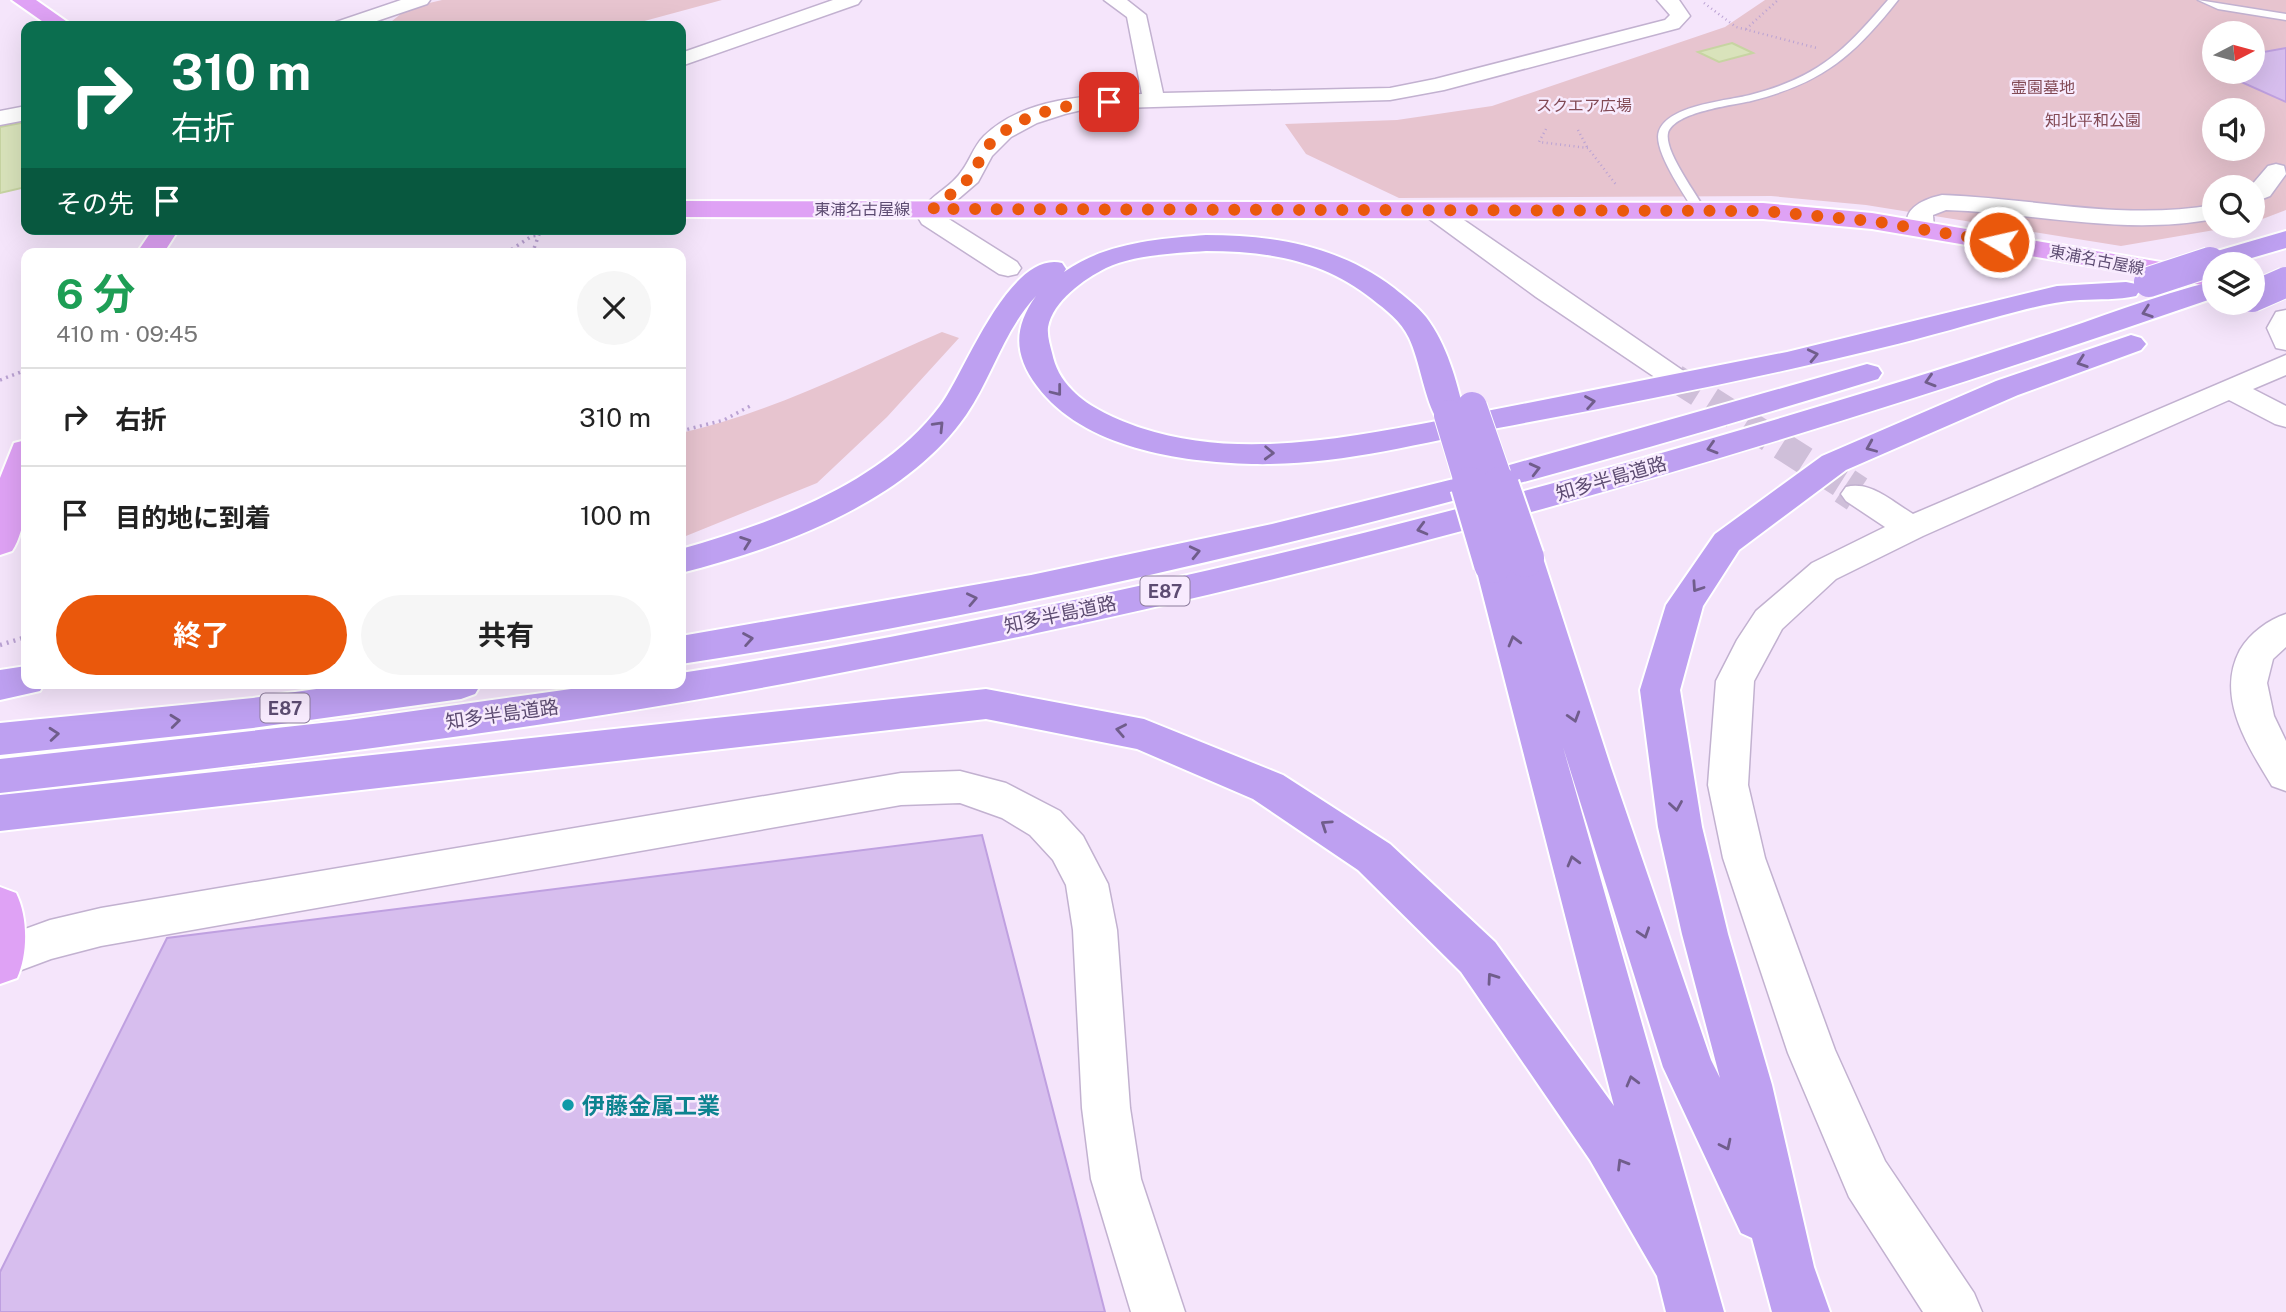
<!DOCTYPE html>
<html lang="ja">
<meta charset="utf-8">
<style>
:root{--surface:#fff;--page:#f6f6f6;--text:#222;--muted:#767676;--line:#e0e0e0;--accent:#ea580c}
body{margin:0;font-family:"Public Sans","Noto Sans JP",sans-serif;background:var(--page);color:var(--text);height:100vh;display:flex;flex-direction:column;font-size:26px;white-space:nowrap}
*{box-sizing:border-box;margin:0}
p{font-size:23px;color:var(--muted)}
.icon{flex:none;width:38px;height:38px;fill:none;stroke:currentColor;stroke-width:2;stroke-linecap:round;stroke-linejoin:round}
.map{position:relative;flex:1;overflow:hidden}
.details{position:absolute;left:21px;top:248px;width:665px;height:441px;display:flex;flex-direction:column;background:var(--surface);border-radius:14px;box-shadow:0 7px 28px #0002}
.details>*{flex:none}
.guide{position:absolute;left:21px;top:21px;width:665px;height:214px;border-radius:14px;box-shadow:0 7px 28px #0002;background:#0b6e4f;color:#fff;overflow:hidden}
.needle{width:46px;rotate:84deg}
.fabs{position:absolute;left:2202px;top:21px;display:grid;gap:14px}
.fabs a{display:grid;place-items:center;width:63px;height:63px;border-radius:50%;background:var(--surface);box-shadow:0 7px 28px #0002;font-size:35px}
.pin{position:absolute;display:grid;place-items:center;width:60px;height:60px;color:#fff;margin:-30px;border-radius:14px;box-shadow:0 4px 10px #0006}
.me{position:absolute;width:77px;margin:-38px;rotate:279deg;stroke-linejoin:round;filter:drop-shadow(0 0 5px #0008)}
.turn{display:flex;align-items:center;gap:24px;height:147px;padding:0 35px;font-size:32px}
.turn .icon{width:91px;height:91px;stroke-width:2.5}
.turn b{display:block;font-size:49px;line-height:60px}
.then{display:flex;align-items:center;height:66px;padding:0 35px;background:#0003;gap:14px;font-size:26px}
.round{display:grid;place-items:center;flex:none;width:74px;height:74px;border-radius:37px;background:var(--page)}
.head{display:flex;align-items:center;justify-content:space-between;height:119px;padding:0 35px}
h1{font-size:42px;font-weight:700;line-height:52px;color:#1e9e55}
.action{display:flex;gap:14px;margin-top:auto;padding:14px 35px}
.action a{flex:1;height:80px;border-radius:42px;background:var(--accent);color:#fff;font-size:28px;font-weight:700;line-height:80px;text-align:center}
.action a+a{background:var(--page);color:var(--text)}
ul{padding:0;list-style:none}
li{display:flex;align-items:center;gap:21px;height:98px;padding:0 35px;border-top:2px solid var(--line)}
li div{flex:1}
li b{display:block;font-size:26px}
li em{font-style:normal}
.map>svg:first-child{display:block}
</style>
<div class="map">
<svg width="2286" height="1312" viewBox="0 0 2286 1312">
<rect width="100%" height="100%" fill="#f5e5fb"/>
<!-- green -->
<path fill="#e7c4cf" fill-rule="evenodd" d="M442,0H722L626,26H386L408,8Z
M1765,0H2286V210L2252,223V187H2214V226H2238L2121,246L1866,205L1771,196L1399,198L1306,154L1285,124L1397,120L1492,106L1725,27ZM2214,33H2252V72H2214ZM2214,110H2252V149H2214Z
M942,332L959,338L887,417L817,483L681,538V433C773,412 856,369 942,332Z"/>
<!-- water -->
<path fill="#d9e3bb" stroke="#c7d4a2" stroke-width="2" d="M1732,43L1753,53L1719,62L1698,52Z
M26,122V187L0,193V127Z"/>
<!-- building -->
<path fill="#d7beee" stroke="#bfa0e0" stroke-width="2" d="M2286,48V102L2219,72H2252V54Z
M982,835L1105,1312H0V1272L167,938Z"/>
<g fill="none" stroke-linecap="round" stroke-linejoin="round">
<!-- street-tunnel-far1 -->
<path stroke="#cfbfd9" stroke-width="28" stroke-dasharray="28 14" stroke-linecap="butt" d="M1675,378L1848,488"/>
<!-- street-tunnel -->
<path stroke="#cfbfd9" stroke-width="37" stroke-dasharray="37 18" stroke-linecap="butt" d="M1845,486L1857,494"/>
<defs>
<path id="lane" d="M1888,0H1898C1853,57 1822,83 1751,101C1733,105 1674,112 1668,133C1664,151 1696,193 1705,210L1695,212C1685,196 1652,149 1659,131C1669,105 1726,101 1750,95C1819,77 1843,52 1888,0Z
M2198,0L2286,14V20L2218,9Z"/>
<path id="street" d="M401,0H430L427,4L362,26H333L336,22Z
M833,0H861L858,4L681,66V53Z
M1104,0H1127L1146,15L1163,93L1390,88L1435,79L1665,20L1670,15L1657,0H1679L1690,16L1679,28L1444,90L1390,100L1086,109L1065,114L1037,123L1011,137L992,156L978,182L950,206L944,216L1017,262L1021,268L1017,274L1008,276L999,274L922,224L919,219C926,195 948,191 961,172C970,161 973,147 984,136C1024,97 1090,95 1142,94L1127,17Z
M26,106V120L0,125V111Z
M2276,164L2284,166L2286,174L2270,196L2252,203V187H2250L2268,166Z
M1942,195C2034,198 2122,221 2214,205V219C2122,236 2037,213 1946,210L1933,215L1934,229L1930,234L1921,237L1912,234C1896,211 1923,199 1942,195Z
M1433,203L1442,205L1685,372L1690,378L1685,384L1675,387L1665,384L1536,297L1424,215L1421,210L1424,205Z
M2286,310V350L2276,348L2267,328L2276,312Z
M2286,355V375L2253,389L2286,406V427L2275,424L2229,400L1923,536L1836,579L1782,629L1754,681L1748,785L1765,858L1835,1050L1885,1161L1974,1293L1982,1312H1923L1849,1197L1788,1053L1723,858L1708,785L1716,681L1737,640L1756,611L1812,563L1885,527L1846,501L1841,494L1846,487C1870,480 1893,502 1913,514Z
M2286,614V647L2273,659L2267,683L2274,716L2286,741V791L2272,786C2248,746 2215,697 2240,650C2250,633 2268,620 2286,614Z
M960,771L1006,783L1060,811L1083,836L1108,884L1117,930L1130,1108L1141,1179L1185,1312H1131L1091,1179L1082,1108L1073,930L1066,885L1053,860L1030,835L1002,818L960,803L901,805L101,946L51,959L0,978V938L50,920L101,908L901,773Z"/>
<path id="primary" d="M12,0H36L73,26H49Z
M681,201L1763,203L1872,213L2214,271V287L1872,229L1763,219L681,217Z
M153,229H179L163,254H136Z
M26,440C27,472 30,524 12,551L0,555V478L14,443Z
M0,887L16,893C28,917 28,954 17,978L0,984Z"/>
<path id="highway" d="M2286,231V248L2231,264H2214V269L2200,268L2196,262L2200,256Z
M1206,235C1274,235 1339,246 1394,288C1405,297 1417,306 1426,317C1447,345 1456,379 1464,412L1461,416L1787,352L2057,286L2126,282L2136,284L2140,290L2136,296C2118,300 2099,299 2080,300C2060,301 2039,306 2019,311C1973,323 1928,337 1881,348C1754,379 1626,404 1498,428C1417,444 1335,466 1252,464C1180,462 1083,448 1037,386C1014,355 1013,328 1036,296C1004,330 992,377 966,415C905,503 780,548 681,573V549C770,524 882,484 940,406C965,373 1009,250 1062,263L1066,269L1064,272C1105,243 1156,239 1206,235ZM1206,251C1267,251 1323,260 1372,299C1386,310 1401,321 1409,338C1420,361 1425,401 1437,419L1442,420C1345,438 1238,460 1141,428C1118,420 1089,408 1072,390C1061,379 1055,367 1052,353C1050,345 1047,336 1048,327C1053,301 1084,279 1106,268C1133,255 1176,253 1206,251Z
M2214,281V298C1947,390 1678,475 1405,546C1210,597 1013,640 814,678C545,730 272,762 0,793V759L349,720L607,684H681V673C1029,618 1374,537 1713,438C1822,406 1931,373 2040,337C2097,319 2155,295 2214,281Z
M2131,335L2141,338L2146,344L2141,350L2018,395L1846,470L1739,550L1703,606L1680,690L1702,827L1728,934L1772,1085L1814,1267L1830,1312H1772L1752,1238L1741,1233L1663,1067L1563,747L1724,1312H1666L1657,1276L1590,1160L1461,972L1358,870L1253,799L1137,749L986,719L0,831V795L986,689L1144,719L1283,775L1390,844L1495,942L1614,1106L1475,564L1480,555L1493,552L1507,558L1512,549L1525,546L1538,549L1543,558L1611,768L1711,1060L1720,1078L1682,934L1658,827L1640,690L1666,605L1715,534L1822,456L1996,381Z
M1867,364L1878,367L1882,373L1878,379C1485,500 1087,602 681,664V636L1031,575L1272,524L1506,466Z
M26,666V684H44L40,691L0,700V670Z
M352,684H481L475,694L461,699L253,728L0,755V723L253,698Z"/>
</defs>
<!-- lane casing -->
<use href="#lane" stroke="#c2b1d0" stroke-width="3"/>
<!-- street casing -->
<use href="#street" stroke="#c2b1d0" stroke-width="3"/>
<!-- primary casing -->
<use href="#primary" stroke="#fff" stroke-width="4"/>
<!-- highway casing -->
<use href="#highway" stroke="#fff" stroke-width="4"/>
<!-- path-far2 -->
<path stroke="#baa2d3" stroke-width="2.5" stroke-dasharray="1 3.5" stroke-linecap="butt" d="M1704,3L1736,27L1817,48
M1746,29L1778,0
M1546,129L1539,142L1588,148L1617,186
M1578,130L1587,147"/>
<!-- path-far1 -->
<path stroke="#baa2d3" stroke-width="3.5" stroke-dasharray="2 4.5" stroke-linecap="butt" d="M506,253L532,236L539,235
M532,254L541,229
M0,380L26,370
M681,431L724,420L752,405"/>
<!-- path -->
<path stroke="#baa2d3" stroke-width="4.5" stroke-dasharray="2 5" stroke-linecap="butt" d="M0,645L26,637"/>
<!-- lane -->
<use href="#lane" fill="#fff" fill-rule="evenodd"/>
<!-- street -->
<use href="#street" fill="#fff" fill-rule="evenodd"/>
<!-- primary -->
<use href="#primary" fill="#dfa2f5" fill-rule="evenodd"/>
<!-- highway -->
<use href="#highway" fill="#bea0f1" fill-rule="evenodd"/>
<defs>
<path id="highway-bridge-far1" d="M2149,282L2210,262
M2252,297L2286,282
M1472,407L1500,488
M1449,415L1471,488"/>
<path id="highway-bridge" d="M1470,486L1493,564
M1500,486L1525,558"/>
</defs>
<!-- highway-bridge-far1 casing -->
<use href="#highway-bridge-far1" stroke="#fff" stroke-width="32" stroke-linecap="butt"/>
<!-- highway-bridge casing -->
<use href="#highway-bridge" stroke="#fff" stroke-width="42" stroke-linecap="butt"/>
<!-- highway-bridge-far1 -->
<use href="#highway-bridge-far1" stroke="#bea0f1" stroke-width="30"/>
<!-- highway-bridge -->
<use href="#highway-bridge" stroke="#bea0f1" stroke-width="38"/>
</g>
<!-- one-way arrows -->
<defs><path id="oneway-chevron" d="M-2-3.5L2.5 0L-2 3.5" fill="none" stroke-width="1.6" stroke-linecap="round" stroke-linejoin="round" transform="scale(1.75)"/></defs>
<g stroke="#705d8b">
<use href="#oneway-chevron" transform="translate(2147 312) rotate(161)"/>
<use href="#oneway-chevron" transform="translate(1813 355) rotate(-13)"/>
<use href="#oneway-chevron" transform="translate(2082 362) rotate(161)"/>
<use href="#oneway-chevron" transform="translate(1930 381) rotate(163)"/>
<use href="#oneway-chevron" transform="translate(1057 391) rotate(52)"/>
<use href="#oneway-chevron" transform="translate(1590 402) rotate(-10)"/>
<use href="#oneway-chevron" transform="translate(939 426) rotate(-46)"/>
<use href="#oneway-chevron" transform="translate(1871 447) rotate(157)"/>
<use href="#oneway-chevron" transform="translate(1712 448) rotate(163)"/>
<use href="#oneway-chevron" transform="translate(1269 453) rotate(2)"/>
<use href="#oneway-chevron" transform="translate(1535 469) rotate(-14)"/>
<use href="#oneway-chevron" transform="translate(1422 529) rotate(165)"/>
<use href="#oneway-chevron" transform="translate(746 542) rotate(-20)"/>
<use href="#oneway-chevron" transform="translate(1195 552) rotate(-13)"/>
<use href="#oneway-chevron" transform="translate(1697 587) rotate(124)"/>
<use href="#oneway-chevron" transform="translate(972 599) rotate(-12)"/>
<use href="#oneway-chevron" transform="translate(748 639) rotate(-10)"/>
<use href="#oneway-chevron" transform="translate(1514 641) rotate(-105)"/>
<use href="#oneway-chevron" transform="translate(1574 717) rotate(73)"/>
<use href="#oneway-chevron" transform="translate(175 721) rotate(-6)"/>
<use href="#oneway-chevron" transform="translate(1121 730) rotate(-169)"/>
<use href="#oneway-chevron" transform="translate(54 734) rotate(-5)"/>
<use href="#oneway-chevron" transform="translate(1676 806) rotate(81)"/>
<use href="#oneway-chevron" transform="translate(1326 825) rotate(-146)"/>
<use href="#oneway-chevron" transform="translate(1573 861) rotate(-105)"/>
<use href="#oneway-chevron" transform="translate(1644 933) rotate(72)"/>
<use href="#oneway-chevron" transform="translate(1492 978) rotate(-125)"/>
<use href="#oneway-chevron" transform="translate(1632 1081) rotate(-105)"/>
<use href="#oneway-chevron" transform="translate(1726 1145) rotate(64)"/>
<use href="#oneway-chevron" transform="translate(1622 1164) rotate(-121)"/>
</g>
<g fill="none" stroke-linecap="round" stroke-linejoin="round">
<!-- route -->
<path stroke="#ea580c" stroke-width="12" stroke-dasharray="0 21.6" d="M1109,102C1068,103 1018,113 989,145C980,154 978,168 970,177C959,189 945,198 933,209L1763,211L1872,221L1999,242"/>
</g>
<!-- markers -->
<circle fill="#0f9aa8" stroke="#f8ebfe" stroke-width="2.5" cx="568" cy="1105" r="7"/>
<g text-anchor="middle" dominant-baseline="central" stroke-width="5" stroke-linejoin="round" paint-order="stroke">
<!-- far-park labels -->
<g font-size="16" fill="#824a55" stroke="#f8ebfe">
<text x="2043" y="87">霊園墓地</text>
<text x="1584" y="105">スクエア広場</text>
<text x="2093" y="120">知北平和公園</text>
</g>
<!-- far-street labels -->
<g font-size="16" fill="#5d4c72" stroke="#f8ebfe">
<text x="862" y="209">東浦名古屋線</text>
<text transform="translate(2097 260) rotate(11)">東浦名古屋線</text>
</g>
<!-- shield labels -->
<g fill="#f8ebfe" stroke="#8c7c9c" stroke-width="2">
<rect x="1140.5" y="576.5" width="49" height="29" rx="5"/>
<rect x="260.5" y="693.5" width="49" height="29" rx="5"/>
</g>
<g font-size="18" font-weight="bold" fill="#5d4c72">
<text x="1165" y="591">E87</text>
<text x="285" y="708">E87</text>
</g>
<!-- street labels -->
<g font-size="19" fill="#5d4c72" stroke="#f8ebfe">
<text transform="translate(1611 478) rotate(-16)">知多半島道路</text>
<text transform="translate(1060 614) rotate(-12)">知多半島道路</text>
<text transform="translate(502 714) rotate(-8)">知多半島道路</text>
</g>
<!-- near-culture labels -->
<g font-size="23" font-weight="bold" fill="#0d838f" stroke="#f8ebfe" text-anchor="start">
<text x="582" y="1105">伊藤金属工業</text>
</g>
</g>
</svg>
<div class="fabs">
<a><svg class="needle" viewBox="-14 -14 28 28"><path d="M0-13l5 13h-10z" fill="#e53935"/><path d="M0 13l5-13h-10z" fill="#767676"/></svg></a>
<a><svg class="icon" aria-label="sound" viewBox="0 0 24 24"><path d="M4 9h4l5-4v14l-5-4H4zM17 9q2 3 0 6"/></svg></a>
<a><svg class="icon" aria-label="search" viewBox="0 0 24 24"><circle cx="10" cy="10" r="6"/><path d="M15 15l6 6"/></svg></a>
<a><svg class="icon" aria-label="layers" viewBox="0 0 24 24"><path d="M12 4l9 5-9 5-9-5zM3 14l9 5 9-5"/></svg></a>
</div>
<div class="pin" style="left:1109px;top:102px;background:#d93025"><svg class="icon" aria-label="arrive" viewBox="0 0 24 24"><path d="M6 21V4h12l-3 4 3 4H6"/></svg></div>
<svg class="me" style="left:1999px;top:242px" viewBox="-20 -20 40 40"><circle r="17" fill="#ea580c" stroke="#fff" stroke-width="3"/><path d="M0-11L8 9 0 5-8 9z" fill="#fff"/></svg>
<div class="guide">
<div class="turn"><svg class="icon" aria-label="right" viewBox="0 0 24 24"><path d="M7 20v-9h11M14 6l5 5-5 5"/></svg><div><b>310 m</b>右折</div></div>
<div class="then">その先<svg class="icon" aria-label="arrive" viewBox="0 0 24 24"><path d="M6 21V4h12l-3 4 3 4H6"/></svg></div>
</div>
<section class="details">
<div class="head"><div><h1>6 分</h1><p>410 m · 09:45</p></div><a class="round"><svg class="icon" aria-label="close" viewBox="0 0 24 24"><path d="M6 6l12 12M18 6L6 18"/></svg></a></div>
<ul>
<li><svg class="icon" aria-label="right" viewBox="0 0 24 24"><path d="M7 20v-9h11M14 6l5 5-5 5"/></svg><div><b>右折</b></div><em>310 m</em></li>
<li><svg class="icon" aria-label="arrive" viewBox="0 0 24 24"><path d="M6 21V4h12l-3 4 3 4H6"/></svg><div><b>目的地に到着</b></div><em>100 m</em></li>
</ul>
<div class="action"><a>終了</a><a>共有</a></div>
</section>
</div>
